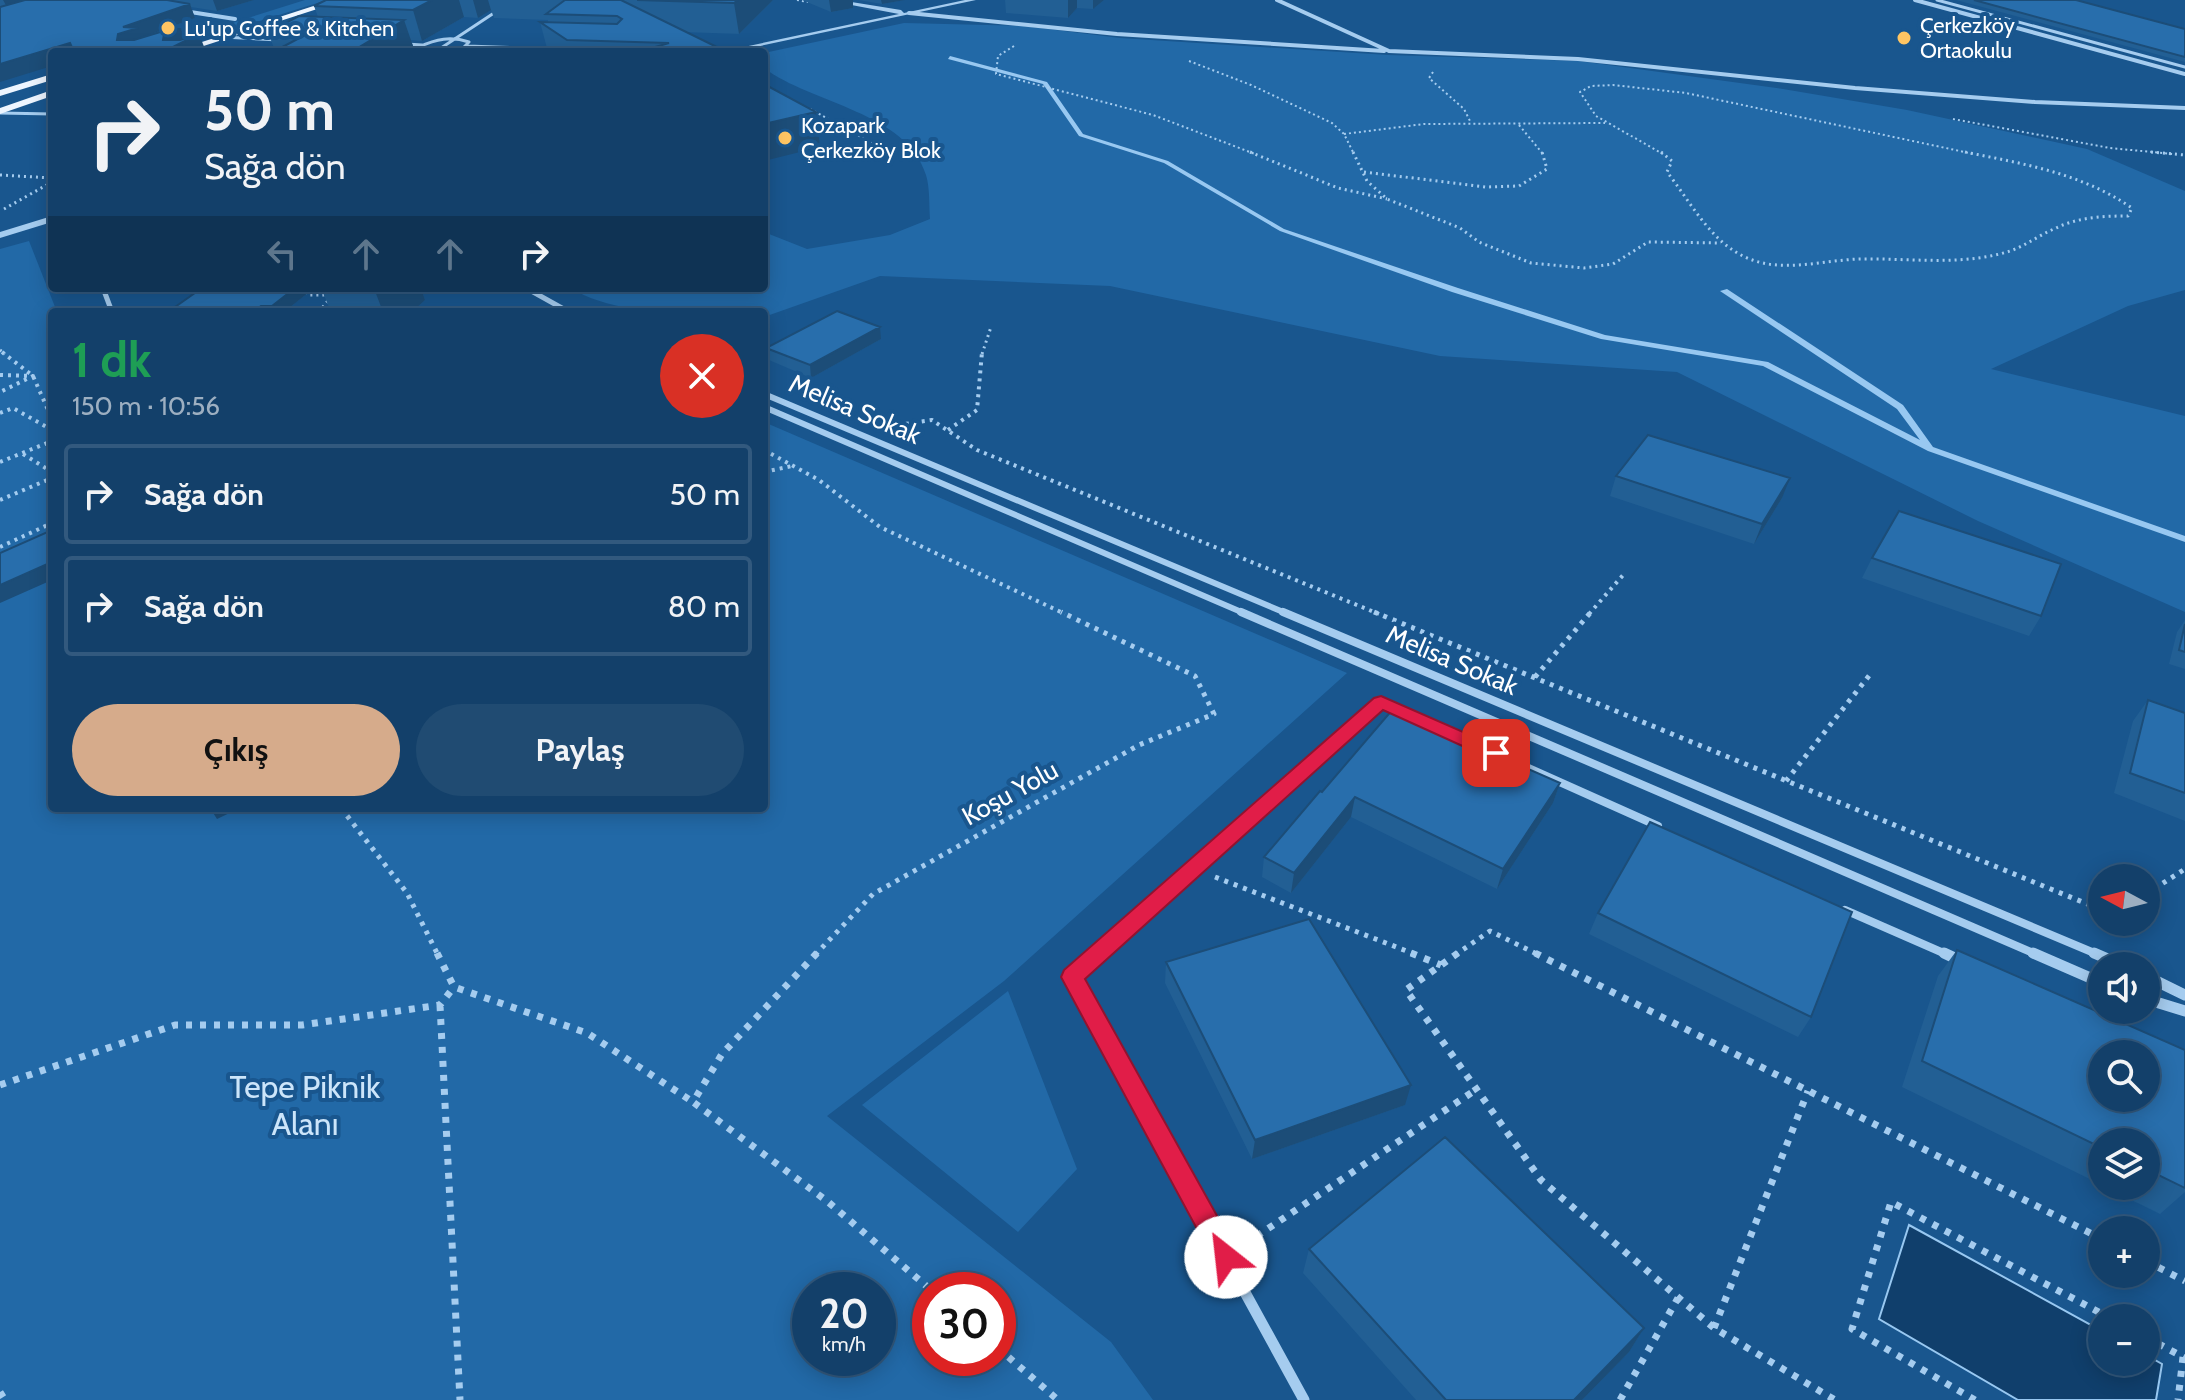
<!DOCTYPE html>
<html lang="tr">
<meta charset="utf-8">
<style>
:root{--surface:#13406a;--page:#204b72;--text:#f1f3f6;--muted:#9dafc1;--line:#32597e;--accent:#d6ab8b}
body{margin:0;font-family:Cabin,sans-serif;background:var(--page);color:var(--text);height:100vh;display:flex;flex-direction:column;font-size:30px;white-space:nowrap}
*{box-sizing:border-box;margin:0}
p{font-size:26px;color:var(--muted)}
.icon{flex:none;width:44px;height:44px;fill:none;stroke:currentColor;stroke-width:2;stroke-linecap:round;stroke-linejoin:round}
.map{position:relative;flex:1;overflow:hidden}
.side{position:absolute;left:48px;top:308px;width:720px;height:504px;display:flex;flex-direction:column;background:var(--surface);border-radius:8px;box-shadow:0 4px 20px #0003,0 0 0 2px var(--line)}
.side>*{flex:none}
.banner{position:absolute;left:48px;top:48px;width:720px;height:244px;border-radius:8px;box-shadow:0 4px 20px #0003,0 0 0 2px var(--line);background:#13406a;color:var(--text);overflow:hidden}
.needle{width:52px;rotate:277deg}
.controls{position:absolute;left:2088px;top:864px;display:grid;gap:16px}
.controls a{display:grid;place-items:center;width:72px;height:72px;border-radius:50%;background:var(--surface);box-shadow:0 4px 20px #0003,0 0 0 2px var(--line);font-size:40px}
.speed{position:absolute;left:792px;top:1272px;display:flex;gap:16px;font-size:40px;font-weight:700;text-align:center}
.speed>*{display:grid;place-content:center;width:104px;height:104px;border-radius:50%;background:var(--surface);box-shadow:0 4px 20px #0003,0 0 0 2px var(--line);line-height:1}
.speed small{font-size:20px;font-weight:400}
.speed .limit{border:12px solid #d22;background:#fff;color:#111}
.pin{position:absolute;display:grid;place-items:center;width:68px;height:68px;color:#fff;margin:-34px;border-radius:16px;box-shadow:0 4px 12px #0006}
.me{position:absolute;width:88px;margin:-44px;rotate:331deg;stroke-linejoin:round;filter:drop-shadow(0 0 6px #0008)}
.turn{display:flex;align-items:center;gap:28px;height:168px;padding:0 24px;font-size:36px}
.turn .icon{width:104px;height:104px;stroke-width:2.5}
.turn b{display:block;font-size:56px;line-height:68px}
.lanes{display:flex;align-items:center;height:76px;padding:0 24px;background:#0003;justify-content:center;gap:40px;direction:ltr}
.lanes .off{opacity:.35}
.round{display:grid;place-items:center;flex:none;width:84px;height:84px;border-radius:42px;background:var(--page)}
.head{display:flex;align-items:center;justify-content:space-between;height:136px;padding:0 24px}
h1{font-size:48px;font-weight:800;line-height:60px;color:#1e9e55}
.primary-button{display:flex;gap:16px;margin-top:auto;padding:16px 24px}
.primary-button a{flex:1;height:92px;border-radius:48px;background:var(--accent);color:#111;font-size:32px;font-weight:800;line-height:92px;text-align:center}
.primary-button a+a{background:var(--page);color:var(--text)}
ul{padding:0;list-style:none}
li{display:flex;align-items:center;gap:24px;height:100px;margin:0 16px 12px;padding:0 8px;border:4px solid var(--line);border-radius:8px}
li div{flex:1}
li b{display:block;font-size:30px}
li em{font-style:normal}
.map>svg:first-child{display:block}
</style>
<div class="map">
<svg width="2185" height="1400" viewBox="0 0 2185 1400">
<rect width="100%" height="100%" fill="#19568e"/>
<!-- green -->
<path fill="#2269a7" fill-rule="evenodd" d="M305,0H327L161,52H140Z
M904,23L1024,26L1120,38L1388,55L1579,61L1783,89L1907,110L2087,149L2185,191V290L2128,306L1991,369L2185,416V612L1978,521L1677,372L1440,356L1110,286L880,276L764,317V312C707,312 619,319 571,288H764V232L807,249L890,235L930,219C929,205 930,188 926,175C907,112 812,104 764,68V53Z
M29,241L57,312H52V808H764V422L1347,673L1004,981L827,1116L1111,1342L1153,1400H0V249ZM810,1290H878V1358H810ZM930,1290H998V1358H930Z
M1008,991L1077,1169L1018,1232L862,1105Z"/>
<!-- water -->
<path fill="#103f6c" stroke="#98c8f1" stroke-width="2" d="M1909,1225L2102,1331V1362H2146V1355L2162,1364L2156,1400H2018L1879,1319Z"/>
<g fill="none" stroke-linecap="round" stroke-linejoin="round">
<!-- stream -->
<path fill="#98c8f1" fill-rule="evenodd" d="M950,56L1047,82L1083,134L1168,161L1284,229L1458,288L1605,335L1768,362L1920,440L1897,409L1720,291L1727,289L1903,405L1933,447L2185,536V542L1928,451L1763,366L1601,339L1452,292L1280,231L1164,163L1079,136L1043,84L948,59Z"/>
<!-- path-far4 -->
<path stroke="#a5ccef" stroke-width="2" stroke-dasharray="2 3" stroke-linecap="butt" d="M797,0L808,2
M1014,46L998,56L996,74L1153,115L1255,154
M1189,61L1251,85L1332,123L1344,134L1354,154
M1433,72L1429,78L1464,109L1471,123
M810,109L876,145
M1953,119L2110,148L2173,154
M1519,125L1543,154
M1344,134L1424,124L1605,123
M1663,154L1596,116L1580,92L1591,86L1613,85L1686,93L1974,154"/>
<!-- path-far3 -->
<path stroke="#a5ccef" stroke-width="3" stroke-dasharray="2 4" stroke-linecap="butt" d="M1250,152L1338,188L1387,199
M1353,152L1367,181L1387,199L1460,228L1479,242L1531,263L1584,268L1613,264L1648,242L1721,243
M1661,152L1672,161L1667,172C1690,201 1710,241 1745,257C1781,274 1822,260 1860,259C1909,258 1959,266 2007,252C2024,247 2039,235 2056,228C2079,217 2103,216 2128,216L2132,208C2081,173 2024,164 1965,152
M2151,152L2185,155
M1364,172L1486,187L1519,186L1547,169L1542,152
M0,175L52,178
M4,209L52,182
M301,288L309,295H329
M128,289L129,292L157,288
M319,312L330,298
M0,350L5,354
M982,354L991,327"/>
<!-- path-far2 -->
<path stroke="#a5ccef" stroke-width="4" stroke-dasharray="3 5" stroke-linecap="butt" d="M2,352L33,376L52,419
M0,375L33,376L0,392
M0,413L13,408L52,430
M898,425L932,420L977,450L1379,614
M948,430L977,410L982,352
M764,450L819,480L880,527L1065,614
M23,454L52,472
M0,462L52,441
M764,472L792,466
M0,500L52,478
M0,547L52,523
M1589,614L1624,574"/>
<!-- path-far1 -->
<path stroke="#a5ccef" stroke-width="5" stroke-dasharray="4 6" stroke-linecap="butt" d="M1374,612L2102,910
M1535,677L1591,612
M1786,781L1872,672
M341,808L407,893L438,955
M1215,877L1417,955
M2146,894L2185,869
M815,955L873,894L1139,745L1214,714L1195,676L1061,612
M1455,955L1490,931L1539,955"/>
<!-- path -->
<path stroke="#a5ccef" stroke-width="7" stroke-dasharray="6 8" stroke-linecap="butt" d="M437,953L454,987L587,1033L693,1102
M817,953L722,1054L693,1102L827,1201L931,1290
M1411,953L1441,965
M1458,953L1406,990L1541,1180L1714,1328L1835,1400
M1535,953L2102,1239
M440,1005L460,1400
M0,1085L175,1025H302L440,1005L454,987
M1245,1244L1477,1089
M2146,1261L2185,1281
M1714,1328L1808,1091
M2146,1337L2183,1357L2178,1400
M998,1348L1058,1400
M0,1392L5,1400
M1620,1400L1678,1298
M1975,1400L1852,1329L1891,1202L2110,1318"/>
<!-- service -->
<path stroke="#a5ccef" stroke-width="3" d="M1937,0L2185,67
M223,37L279,40
M406,44L422,45
M467,46L552,49
M426,52L419,47C436,39 451,36 469,42L463,48L447,52
M435,52L497,11
M0,113L52,114"/>
<!-- minor-far4 -->
<path stroke="#a5ccef" stroke-width="4" d="M1277,0L1389,51L1578,59L1855,88L2035,102L2185,108
M1915,0L2185,74
M184,11L235,19
M909,13L1117,34L1384,51"/>
<!-- minor-far3 -->
<path stroke="#a5ccef" stroke-width="5" d="M103,288L112,312
M526,288L569,312
M542,312L557,307"/>
<!-- minor-far2 -->
<path stroke="#a5ccef" stroke-width="6" d="M764,394L1288,614
M764,407L1246,614"/>
<!-- minor-far1 -->
<path stroke="#a5ccef" stroke-width="8" d="M1241,612L2038,955
M1283,612L2099,955
M1845,910L1948,955
M1096,955L1381,702L1658,826"/>
<!-- minor -->
<path stroke="#a5ccef" stroke-width="11" d="M1098,953L1072,977L1304,1400
M1944,953L1961,961
M2033,953L2102,983
M2094,953L2124,966
M2146,976L2185,995
M2146,999L2185,1011"/>
<!-- tertiary -->
<path fill="#a5ccef" fill-rule="evenodd" d="M825,0H839L901,10L904,13L965,0H976L732,52H720L899,14Z
M52,216V222L0,238V232Z"/>
<!-- primary -->
<path fill="#edf5ff" fill-rule="evenodd" d="M332,0H345L185,52H171Z
M52,74V80L0,96V90Z
M52,90V96L0,114V108Z"/>
</g>
<!-- wall -->
<path fill="#225f94" d="M0,0H254L217,11L191,7L195,18L143,37L181,29L185,38L205,49L52,52L2,6H0Z
M326,0H773L739,34L685,32L727,52H548L540,22H548V20L494,18L491,10L478,18L464,17L422,41L411,40L414,49L275,51L268,32L318,17L314,6Z
M802,0H853V8L831,12Z
M858,0H905L882,4Z
M1005,0H1104L1093,9L1077,8L1068,18L1006,13Z
M1956,0H2076L2185,29V62Z
M314,288L284,312H168Z
M321,288H421L425,300L412,312H331Z
M881,339L811,378L769,360L766,348Z
M1616,476L1782,498L1754,544L1610,496Z
M1872,558L2041,616L2029,636L1862,578Z
M2185,620V669L2169,664L2177,632Z
M2148,700L2185,713V821L2114,793L2133,721Z
M1560,783L1553,803L1497,889L1351,817L1291,893L1262,877L1264,857L1322,792Z
M1598,913L1811,1017L1798,1037L1589,934Z
M1957,950L2185,1050V1192L2160,1214L2103,1186H2146V1142H2102V1185L1902,1087L1938,976Z
M1166,962L1405,1105L1252,1159L1165,983Z
M1309,1249L1644,1328L1629,1352L1582,1400H1416L1303,1273Z"/>
<!-- shaded-wall -->
<path fill="#1c4d78" d="M3,0H24L7,7Z
M213,0H254L217,11Z
M432,0H459L464,17L422,41L413,10Z
M473,0H488L491,10L478,18Z
M738,0H773L739,34L734,3Z
M829,0H853V8L831,12Z
M881,0H905L882,4Z
M1068,0H1077V8L1068,18Z
M1093,0H1104L1093,9Z
M190,4L195,18L143,37L124,52L117,40L118,34L123,27Z
M404,20L414,49L409,52H351Z
M181,29L186,41L199,34L205,49L198,52H163L164,34Z
M70,43L75,52H52V66L0,82V64Z
M816,112L820,147L764,161V124Z
M295,288H314L284,312H274L272,306Z
M378,288H421L425,300L412,312H383L375,291Z
M261,306L264,312H253Z
M880,327L881,339L811,378L810,365Z
M1790,478L1782,498L1754,544L1762,524Z
M52,562V580L0,603V585Z
M1560,783L1553,803L1497,889L1503,869Z
M1355,797L1351,817L1291,893L1294,873Z
M210,808H240L217,819Z
M1411,1085L1405,1105L1252,1159L1255,1140Z
M1644,1328L1629,1352L1582,1400H1574Z"/>
<!-- building -->
<path fill="#286eac" stroke="#1c4d78" stroke-width="2" fill-rule="evenodd" d="M25,0H167L190,4L123,27L138,28L118,34L117,40H134L170,29H181L164,34L163,40H180L199,34L163,52H74L70,43L0,64V7Z
M326,0H432L413,10L314,6Z
M565,0H621L727,52H638L669,43L567,40L540,22L617,24L622,19L617,16L546,14Z
M637,0H738L734,3Z
M1974,0H2076L2185,29V57Z
M299,16L404,20L351,52H273L307,34L268,32Z
M764,84L816,112L764,124Z
M202,288H295L272,306H261L253,312H168Z
M321,288H378L375,291Z
M837,311L880,327L810,365L766,348Z
M1648,435L1790,478L1762,524L1616,476Z
M1899,511L2061,564L2041,616L1872,558Z
M52,530V562L0,585V553Z
M2185,624V652L2179,650Z
M2148,700L2185,713V793L2130,773Z
M1393,709L1560,783L1503,869L1355,797L1294,873L1264,857L1320,791L1322,792Z
M1650,822L1852,912L1811,1017L1598,913Z
M1309,919L1411,1085L1255,1140L1166,962Z
M1957,950L2185,1050V1188L2146,1169V1142H2102V1148L1922,1061ZM2102,1054H2146V1098H2102Z
M1445,1137L1644,1328L1574,1400H1446L1309,1249Z"/>
<!-- route -->
<path fill="#e11d48" stroke="#92132f" stroke-width="2" d="M1381,696L1502,749L1505,753L1496,760L1489,758L1383,710L1085,979L1235,1248L1239,1257L1235,1266L1226,1270L1217,1266L1061,977L1064,970L1374,698Z"/>
<!-- markers -->
<g fill="#ffc563" stroke="#19568e" stroke-width="3">
<circle cx="168" cy="28" r="8"/>
<circle cx="1904" cy="38" r="8"/>
<circle cx="785" cy="138" r="8"/>
</g>
<g text-anchor="middle" dominant-baseline="central" stroke-width="8" stroke-linejoin="round" paint-order="stroke">
<!-- far-poi labels -->
<g font-size="22" fill="#fff" stroke="#19568e" text-anchor="start">
<text x="1920" y="25">Çerkezköy<tspan x="1920" dy="25">Ortaokulu</tspan></text>
<text x="184" y="28">Lu'up Coffee &amp; Kitchen</text>
<text x="801" y="125">Kozapark<tspan x="801" dy="25">Çerkezköy Blok</tspan></text>
</g>
<!-- street labels -->
<g font-size="26" fill="#fff" stroke="#19568e">
<text transform="translate(855 409) rotate(23)">Melisa Sokak</text>
<text transform="translate(1452 660) rotate(23)">Melisa Sokak</text>
<text transform="translate(1010 793) rotate(-29)">Koşu Yolu</text>
</g>
<!-- near-park labels -->
<g font-size="32" fill="#cce5fa" stroke="#19568e">
<text x="305" y="1086">Tepe Piknik<tspan x="305" dy="37">Alanı</tspan></text>
</g>
</g>
</svg>
<div class="controls">
<a><svg class="needle" viewBox="-14 -14 28 28"><path d="M0-13l5 13h-10z" fill="#e53935"/><path d="M0 13l5-13h-10z" fill="#9dafc1"/></svg></a>
<a><svg class="icon" aria-label="sound" viewBox="0 0 24 24"><path d="M4 9h4l5-4v14l-5-4H4zM17 9q2 3 0 6"/></svg></a>
<a><svg class="icon" aria-label="search" viewBox="0 0 24 24"><circle cx="10" cy="10" r="6"/><path d="M15 15l6 6"/></svg></a>
<a><svg class="icon" aria-label="layers" viewBox="0 0 24 24"><path d="M12 4l9 5-9 5-9-5zM3 14l9 5 9-5"/></svg></a>
<a>+</a>
<a>−</a>
</div>
<div class="speed"><div>20<small>km/h</small></div><div class="limit">30</div></div>
<div class="pin" style="left:1496px;top:753px;background:#d93025"><svg class="icon" aria-label="arrive" viewBox="0 0 24 24"><path d="M6 21V4h12l-3 4 3 4H6"/></svg></div>
<svg class="me" style="left:1226px;top:1257px" viewBox="-20 -20 40 40"><circle r="19" fill="#fff"/><path d="M0-13L10 11 0 6-10 11z" fill="#e11d48"/></svg>
<div class="banner">
<div class="turn"><svg class="icon" aria-label="right" viewBox="0 0 24 24"><path d="M7 20v-9h11M14 6l5 5-5 5"/></svg><div><b>50 m</b>Sağa dön</div></div>
<div class="lanes"><svg class="icon off" aria-label="left" viewBox="0 0 24 24"><path d="M17 20v-9H6M10 6l-5 5 5 5"/></svg><svg class="icon off" aria-label="ahead" viewBox="0 0 24 24"><path d="M12 20V5M6 11l6-6 6 6"/></svg><svg class="icon off" aria-label="ahead" viewBox="0 0 24 24"><path d="M12 20V5M6 11l6-6 6 6"/></svg><svg class="icon" aria-label="right" viewBox="0 0 24 24"><path d="M7 20v-9h11M14 6l5 5-5 5"/></svg></div>
</div>
<section class="side">
<div class="head"><div><h1>1 dk</h1><p>150 m · 10:56</p></div><a class="round" style="background:#d93025;color:#fff"><svg class="icon" aria-label="close" viewBox="0 0 24 24"><path d="M6 6l12 12M18 6L6 18"/></svg></a></div>
<ul>
<li><svg class="icon" aria-label="right" viewBox="0 0 24 24"><path d="M7 20v-9h11M14 6l5 5-5 5"/></svg><div><b>Sağa dön</b></div><em>50 m</em></li>
<li><svg class="icon" aria-label="right" viewBox="0 0 24 24"><path d="M7 20v-9h11M14 6l5 5-5 5"/></svg><div><b>Sağa dön</b></div><em>80 m</em></li>
</ul>
<div class="primary-button"><a>Çıkış</a><a>Paylaş</a></div>
</section>
</div>
